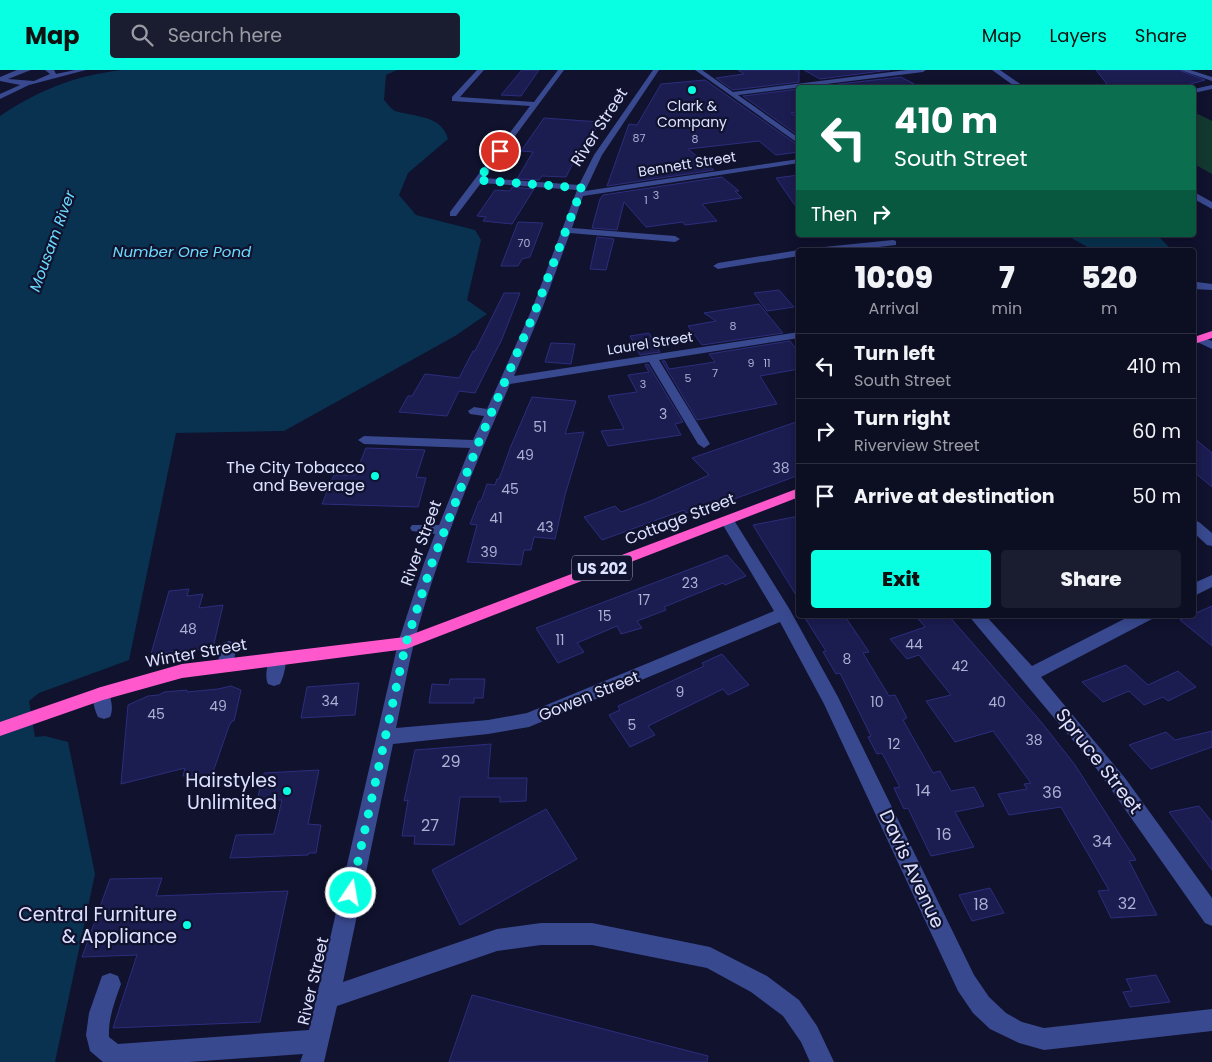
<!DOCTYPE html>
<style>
:root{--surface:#0c0e22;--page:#1a1c2f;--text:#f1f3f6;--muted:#9a9ca5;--line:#2c2e40;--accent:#09ffe1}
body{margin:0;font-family:Poppins,sans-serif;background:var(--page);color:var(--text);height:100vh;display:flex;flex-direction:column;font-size:19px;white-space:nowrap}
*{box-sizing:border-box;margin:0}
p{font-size:16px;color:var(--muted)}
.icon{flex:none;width:28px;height:28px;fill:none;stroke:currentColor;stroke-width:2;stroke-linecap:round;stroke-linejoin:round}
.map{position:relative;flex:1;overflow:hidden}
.side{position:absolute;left:796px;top:178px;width:400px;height:370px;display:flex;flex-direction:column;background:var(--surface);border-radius:5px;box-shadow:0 2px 12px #0003,0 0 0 1px var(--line)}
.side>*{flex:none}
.top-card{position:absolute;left:796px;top:15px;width:400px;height:152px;border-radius:5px;box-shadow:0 2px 12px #0003,0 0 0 1px var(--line);background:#0b6e4f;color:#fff;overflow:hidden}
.pin{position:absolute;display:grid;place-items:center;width:42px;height:42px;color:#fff;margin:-21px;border:2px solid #fff;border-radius:50%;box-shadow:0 1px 5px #0007}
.me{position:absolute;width:55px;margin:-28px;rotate:12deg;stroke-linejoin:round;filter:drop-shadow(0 0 4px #0008)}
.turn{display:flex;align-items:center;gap:18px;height:105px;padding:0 15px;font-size:22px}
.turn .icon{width:65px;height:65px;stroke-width:2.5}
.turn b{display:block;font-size:35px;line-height:42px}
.then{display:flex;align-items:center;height:48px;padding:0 15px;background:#0003;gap:10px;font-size:19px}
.eta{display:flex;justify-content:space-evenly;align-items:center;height:85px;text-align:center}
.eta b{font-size:30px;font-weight:800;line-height:35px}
.button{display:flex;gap:10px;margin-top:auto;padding:10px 15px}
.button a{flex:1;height:58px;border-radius:5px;background:var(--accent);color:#111;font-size:20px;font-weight:800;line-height:58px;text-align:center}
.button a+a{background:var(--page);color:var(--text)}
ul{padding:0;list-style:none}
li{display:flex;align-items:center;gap:15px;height:65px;padding:0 15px;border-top:1px solid var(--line)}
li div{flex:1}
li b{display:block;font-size:19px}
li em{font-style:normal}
header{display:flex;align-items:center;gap:30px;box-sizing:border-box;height:70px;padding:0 25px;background:var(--accent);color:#111}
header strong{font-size:24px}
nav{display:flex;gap:28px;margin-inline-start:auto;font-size:18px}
.search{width:350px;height:45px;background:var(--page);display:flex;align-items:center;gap:12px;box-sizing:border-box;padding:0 18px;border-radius:5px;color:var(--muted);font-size:19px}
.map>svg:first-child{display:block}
</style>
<header>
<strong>Map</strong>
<div class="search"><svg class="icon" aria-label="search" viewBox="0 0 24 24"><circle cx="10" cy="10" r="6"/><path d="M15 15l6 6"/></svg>Search here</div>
<nav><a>Map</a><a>Layers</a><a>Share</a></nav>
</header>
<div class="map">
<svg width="1212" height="992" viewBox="0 0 1212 992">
<rect width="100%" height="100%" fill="#10122e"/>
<!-- green -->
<path fill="#13382f" d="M1198,44L1212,51V104L1194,94V45Z"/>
<!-- water -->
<path fill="#08324f" d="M121,0H397L386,5L384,30C387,33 391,39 395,41C415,47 442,45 448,69L408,103L399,125L416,145L475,160L481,170L467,230L487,244L455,266L284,361L176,363L129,590L39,623L29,631L35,667L45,666L68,672L95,804L55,992H0V46C39,20 74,6 121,0Z
M1066,165H1157L1170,178L1167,180H1093Z"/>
<!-- building -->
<path fill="#1b1c50" stroke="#2c2e7d" d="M522,0H539L521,26L501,25Z
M738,0H799V12L733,20L716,8L744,4Z
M804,0H890L820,9Z
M1096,0H1178L1205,10L1177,18H1110Z
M901,7L914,14L889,18H834L830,15Z
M705,10L799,76V82L776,85L759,71L688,79L714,100L607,116L629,54L637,55L661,14Z
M799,19V42L791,43L799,48V66L743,26Z
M544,48L600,52L579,87H576L566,107L542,106L539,110L517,109L533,82L521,81Z
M799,105V141L776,108Z
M722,107L739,121H735L742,128L702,134L717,151L685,155L683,152L646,157L624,132L617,160L592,158L600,129L603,125Z
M512,117L534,119L512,154L483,151L486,147L477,146L495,120L510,121Z
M518,152L543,153L530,187L522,189L518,196H501Z
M597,167L614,169L606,200L590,199Z
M779,220L794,237L767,241L754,223Z
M504,223H520L502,269L475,323L459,321L447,346L399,342L408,326H412L425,304L459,308L473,281H475Z
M759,234L783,263L702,275L688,256L716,251L704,243Z
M649,263L660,282L640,285L630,266Z
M790,271L799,283V299L760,306L777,334L697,350L662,291H665L669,299L715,292L709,284Z
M551,273L575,274L571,294L545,292Z
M648,294L683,352L675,354L681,365L608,376L601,361L624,359L608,326L637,322L628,305L649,302L645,295Z
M532,327L576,331L565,364L584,362L565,425L555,469L534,467L531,480H524L521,495L467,492L477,455L470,454L479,431H481L487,414L495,415L497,409H499L511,376Z
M799,351V405L721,434L717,430L686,443L684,440L602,470L584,447L615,436L621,442L653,430L709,405L692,388Z
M1194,368L1212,383V417L1194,402Z
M366,378L425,380L416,407L426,408L418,437L322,434L334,405H355Z
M799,446V530L753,455Z
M727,485L746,506L725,515L723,513L664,537L666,540L637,551L642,558L621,564L617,556L577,573L584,582L558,593L536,558Z
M189,519L187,526L203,524L199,538L223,535L213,578L151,584L169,521Z
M1212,536V576L1180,550Z
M803,545H844L869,582L863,583L889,626L895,625L907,648L903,650L933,703L940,701L951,721L974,717L984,736L955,742L974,777L931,786L908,738L904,739L894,718L900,717L882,683L877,684L868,667L871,666L840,603L836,604L823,582L826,581Z
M915,545H948L1042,653L1075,695L1136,790L1129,791L1157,845L1111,848L1098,821L1109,820L1061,737L1009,745L998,724L1027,719L1024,714L1031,713L993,661L955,672L926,631L951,625L919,585L907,589L890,569L925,557Z
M722,584L749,615L728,625L723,619L648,656L655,665L630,677L609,645L620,640L618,636L704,596L702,593Z
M1126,595L1148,615L1178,601L1196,617L1168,631L1163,627L1144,635L1129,621L1103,632L1082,612Z
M450,609H485L483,628H474V633H429L432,614L449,615Z
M359,613L355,645L301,648L307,617Z
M231,616L241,620L234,651H232L229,656L213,702H211L210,706H183L185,698L121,714L128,635L148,626L159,625L164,622L187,620V622L218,619Z
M1212,661V677L1151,699L1129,675L1166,662L1175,670Z
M491,674L488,708H527L526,731L500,732V727H460L454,775L414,774L415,766H402L408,730L404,731L415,680Z
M319,700L308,754L321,755L316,783H309L308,785L230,788L236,765L274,764L282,730H257L264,703Z
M1199,736L1212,752V800L1169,742Z
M546,739L577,789L460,855L432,800Z
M162,808L156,826L288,821L260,952L113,958L137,885L82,887L110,809Z
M990,818L1004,843L972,851L959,825Z
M1156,905L1170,932L1130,937L1123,922L1132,921L1126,909Z
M472,925L708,986L707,992H449Z"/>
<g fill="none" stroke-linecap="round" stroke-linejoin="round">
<!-- minor -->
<path fill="#39498f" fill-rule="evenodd" d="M17,0H31L8,9L34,11L50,4L45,0H54L56,4L75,0H86L29,15L0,29V24L20,15L0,11V7Z
M477,0H484L460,27L534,32L558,0H564L484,108L579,115L594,85L653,0H659L602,85L585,121L799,89V93L583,126L572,158L675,166L680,169L675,172L570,163L542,239L514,306L799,262V268L659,290L710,374L704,378L698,374L649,292L510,314C474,398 437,484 414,573C407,601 402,630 396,658L488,650L527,643L774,541L720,450L722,447H732L790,540L838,627L974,905L989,927L1006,943L1022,952L1044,958L1212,939V961L1044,980L1019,973L990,959L973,943L958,921L824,634L780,552L529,657L488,664L393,674L343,912L497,859L541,853H592L710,877L767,906L799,930L817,956L834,992H810L801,972L783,946L751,922L707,898L592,875H541L497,881L337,936L324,992H300L303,984L189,992H103L90,981L86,965L89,943L102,906L110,903L118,906L121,914C115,931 108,948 109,967L118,974L309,960L398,573L424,493L435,464L412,461L410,458L412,455H439L470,378L364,374L358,370L364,366L473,370L484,346L470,344L468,341L474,337L487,339L532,239L577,120L481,113L456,146H450V142L530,36L452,31V27Z
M695,0H702L733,22L907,0H926L923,2L738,25L799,68V74Z
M992,0H1000L1026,18H1017Z
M1180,0H1190L1212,7V11Z
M1212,15V19L1194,23V19Z
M1194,122L1212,132V139L1194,129Z
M893,170L896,171V175L852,180H819L824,177Z
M799,180V186L718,199L713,196L718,193Z
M1197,212L1212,214V220L1194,219V213Z
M1199,266L1212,271V279L1195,271L1194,269Z
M1194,450L1199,452L1212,463V476L1207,475L1194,463Z
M1212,505V517L1194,526V513Z
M968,545H985L1032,596L1132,545H1154L1152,549L1041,607L1125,708L1212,828V856L1205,853L1096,698Z
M229,571L235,573L237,577L231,600L225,602L219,600L217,595L223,573Z
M278,582L284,583C288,591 284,606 280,614L274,616L268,614C264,606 268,591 272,583Z
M101,617L107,619C111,627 114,639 110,647L104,649L98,647C94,639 91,627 95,619Z"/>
<!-- highway -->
<path fill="#ff58cd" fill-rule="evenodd" d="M1212,261V268L1194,274V267Z
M799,418V427L406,579L182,608L103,630L0,666V652L101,617L182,594L405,567Z"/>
</g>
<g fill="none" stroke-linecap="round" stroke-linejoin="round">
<!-- route -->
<path stroke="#09ffe1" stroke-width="9" stroke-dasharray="0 16.2" d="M351,823L406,573L432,493L478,374L536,239L582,118L478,110L500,81"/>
</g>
<!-- markers -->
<g fill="#09ffe1" stroke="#10122e" stroke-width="2">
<circle cx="692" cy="20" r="5"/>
<circle cx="375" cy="406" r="5"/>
<circle cx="287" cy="721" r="5"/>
<circle cx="187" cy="855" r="5"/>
</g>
<g text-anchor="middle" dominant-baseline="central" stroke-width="4.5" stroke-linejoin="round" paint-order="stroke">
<!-- far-number labels -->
<g font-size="11" fill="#acb0d3">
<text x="639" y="68">87</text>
<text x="695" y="69">8</text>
<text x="656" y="125">3</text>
<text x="646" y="130">1</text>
<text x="524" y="173">70</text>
<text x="733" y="256">8</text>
<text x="751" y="293">9</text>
<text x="767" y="293">11</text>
<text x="715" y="303">7</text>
<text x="688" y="308">5</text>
<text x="643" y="314">3</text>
</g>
<!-- far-poi labels -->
<g font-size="14" fill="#dde1ff" stroke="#10122e">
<text x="692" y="36">Clark &amp;<tspan x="692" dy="16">Company</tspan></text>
</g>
<!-- far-street labels -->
<g font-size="14" fill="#dde1ff" stroke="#10122e">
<text transform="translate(687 94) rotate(-9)">Bennett Street</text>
<text transform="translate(650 273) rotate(-9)">Laurel Street</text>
</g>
<!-- number labels -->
<g font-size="14" fill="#acb0d3">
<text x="663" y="344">3</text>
<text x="540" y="357">51</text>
<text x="525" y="385">49</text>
<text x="781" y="398">38</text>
<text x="510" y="419">45</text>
<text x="496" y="448">41</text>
<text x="545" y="457">43</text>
<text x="489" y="482">39</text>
<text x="690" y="513">23</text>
<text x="644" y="530">17</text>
<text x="605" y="546">15</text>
<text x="188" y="559">48</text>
<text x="560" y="570">11</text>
<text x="914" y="574">44</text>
<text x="847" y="589">8</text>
<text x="960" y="596">42</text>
<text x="680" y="622">9</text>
<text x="330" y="631">34</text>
<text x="877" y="632">10</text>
<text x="997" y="632">40</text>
<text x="218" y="636">49</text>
<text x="156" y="644">45</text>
<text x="632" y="655">5</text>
<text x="1034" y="670">38</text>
<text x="894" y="674">12</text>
</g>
<!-- far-water labels -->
<g font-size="15" font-style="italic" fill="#6bdcff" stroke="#10122e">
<text transform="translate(52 171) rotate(-70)">Mousam River</text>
<text x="182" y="181">Number One Pond</text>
</g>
<!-- shield labels -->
<rect fill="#10122e" stroke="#a0a3c0" stroke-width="1" x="572" y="485.5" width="60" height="25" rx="4"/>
<g font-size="15" font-weight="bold" fill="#dde1ff">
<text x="602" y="498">US 202</text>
</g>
<!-- street labels -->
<g font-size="16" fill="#dde1ff" stroke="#10122e">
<text transform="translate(599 57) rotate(-57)">River Street</text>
<text transform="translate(680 449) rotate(-21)">Cottage Street</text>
<text transform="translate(421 473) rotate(-70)">River Street</text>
<text transform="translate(196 583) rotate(-10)">Winter Street</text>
<text transform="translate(589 626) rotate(-22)">Gowen Street</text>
<text transform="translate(313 911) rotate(-77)">River Street</text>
</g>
<!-- poi labels -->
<g font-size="16" fill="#dde1ff" stroke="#10122e" text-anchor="end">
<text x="365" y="397">The City Tobacco<tspan x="365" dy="18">and Beverage</tspan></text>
</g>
<!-- near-number labels -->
<g font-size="16" fill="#acb0d3">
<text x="451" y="691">29</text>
<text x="923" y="720">14</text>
<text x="1052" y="722">36</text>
<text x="430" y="755">27</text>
<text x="944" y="764">16</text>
<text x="1102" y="771">34</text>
<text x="1127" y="833">32</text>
<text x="981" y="834">18</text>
</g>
<!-- near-street labels -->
<g font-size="19" fill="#dde1ff" stroke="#10122e">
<text transform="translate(1099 691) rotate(52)">Spruce Street</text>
<text transform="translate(912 799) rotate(65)">Davis Avenue</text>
</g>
<!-- near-poi labels -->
<g font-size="19" fill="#dde1ff" stroke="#10122e" text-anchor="end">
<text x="277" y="710">Hairstyles<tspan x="277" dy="22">Unlimited</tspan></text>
<text x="177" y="844">Central Furniture<tspan x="177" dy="22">&amp; Appliance</tspan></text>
</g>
</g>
</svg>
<div class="pin" style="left:500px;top:81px;background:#d93025"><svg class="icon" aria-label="arrive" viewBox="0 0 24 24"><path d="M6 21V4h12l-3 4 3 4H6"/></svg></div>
<svg class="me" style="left:351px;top:823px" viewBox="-20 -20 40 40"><circle r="17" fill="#09ffe1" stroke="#fff" stroke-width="3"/><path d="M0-11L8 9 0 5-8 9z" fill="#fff"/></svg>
<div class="top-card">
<div class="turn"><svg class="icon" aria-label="left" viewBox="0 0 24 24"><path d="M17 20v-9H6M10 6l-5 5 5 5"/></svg><div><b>410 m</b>South Street</div></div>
<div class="then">Then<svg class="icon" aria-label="right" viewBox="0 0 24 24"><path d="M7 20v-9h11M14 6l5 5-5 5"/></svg></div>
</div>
<section class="side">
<div class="eta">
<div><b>10:09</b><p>Arrival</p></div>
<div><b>7</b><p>min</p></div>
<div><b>520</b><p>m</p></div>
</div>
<ul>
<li><svg class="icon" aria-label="left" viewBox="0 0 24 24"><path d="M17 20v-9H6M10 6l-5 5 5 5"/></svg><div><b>Turn left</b><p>South Street</p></div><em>410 m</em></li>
<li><svg class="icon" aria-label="right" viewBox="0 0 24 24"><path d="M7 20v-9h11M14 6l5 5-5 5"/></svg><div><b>Turn right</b><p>Riverview Street</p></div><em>60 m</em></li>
<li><svg class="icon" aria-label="arrive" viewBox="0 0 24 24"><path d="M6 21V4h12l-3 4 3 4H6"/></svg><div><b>Arrive at destination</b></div><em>50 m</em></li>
</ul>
<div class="button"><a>Exit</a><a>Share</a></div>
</section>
</div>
